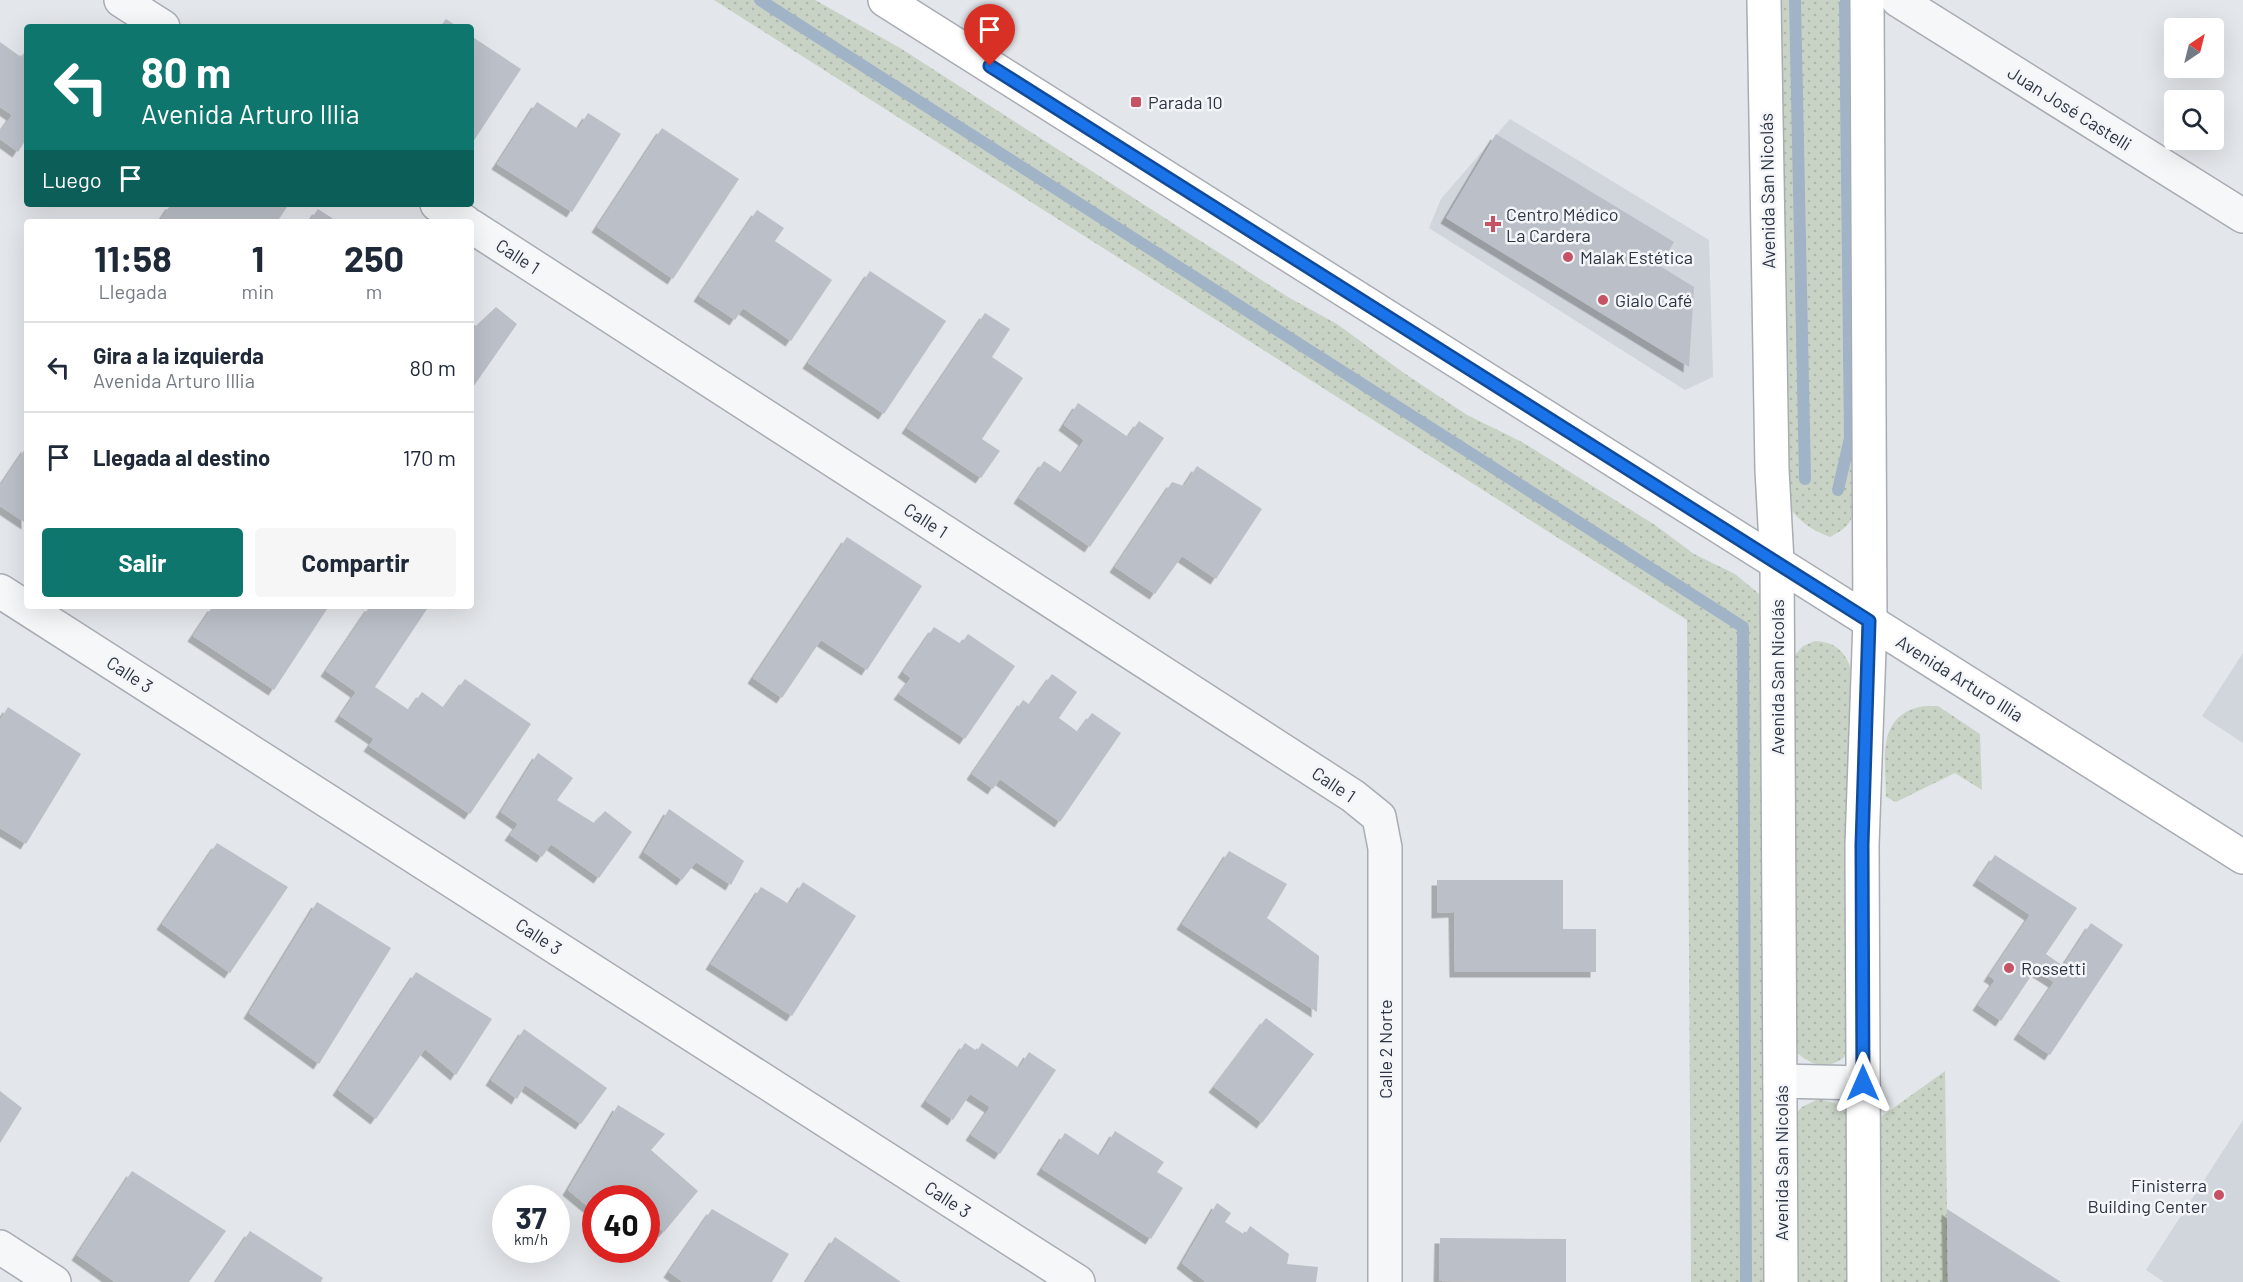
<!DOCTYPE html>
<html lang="es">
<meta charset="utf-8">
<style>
:root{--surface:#fff;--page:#f6f6f7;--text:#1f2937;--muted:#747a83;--line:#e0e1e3;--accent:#0f766e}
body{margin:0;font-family:Barlow,sans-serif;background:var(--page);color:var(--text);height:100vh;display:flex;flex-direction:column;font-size:22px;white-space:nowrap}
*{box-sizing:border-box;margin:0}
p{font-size:20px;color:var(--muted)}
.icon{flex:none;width:33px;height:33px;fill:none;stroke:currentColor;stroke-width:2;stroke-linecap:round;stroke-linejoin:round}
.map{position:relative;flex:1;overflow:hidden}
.sheet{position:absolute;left:24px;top:219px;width:450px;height:390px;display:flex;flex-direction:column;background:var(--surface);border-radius:6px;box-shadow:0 6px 24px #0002}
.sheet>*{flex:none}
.guide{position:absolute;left:24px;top:24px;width:450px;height:183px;border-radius:6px;box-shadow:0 6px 24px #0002;background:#0f766e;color:#fff;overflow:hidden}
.needle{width:39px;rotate:35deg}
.buttons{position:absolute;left:2164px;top:18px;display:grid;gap:12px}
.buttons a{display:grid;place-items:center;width:60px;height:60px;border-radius:6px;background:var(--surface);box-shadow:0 6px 24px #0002;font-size:30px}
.speed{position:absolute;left:492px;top:1185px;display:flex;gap:12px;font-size:30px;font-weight:700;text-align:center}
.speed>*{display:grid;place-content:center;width:78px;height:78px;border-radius:50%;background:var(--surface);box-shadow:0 6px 24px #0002;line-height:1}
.speed small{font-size:15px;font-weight:400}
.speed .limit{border:9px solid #d22;background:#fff;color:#111}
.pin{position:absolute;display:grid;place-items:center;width:51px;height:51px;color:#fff;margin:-62px -26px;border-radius:50% 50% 50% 0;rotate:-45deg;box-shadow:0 0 6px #0007}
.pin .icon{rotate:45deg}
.me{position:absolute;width:66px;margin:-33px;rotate:0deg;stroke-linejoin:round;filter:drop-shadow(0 0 4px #0008)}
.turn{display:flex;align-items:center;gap:21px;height:126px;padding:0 18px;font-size:27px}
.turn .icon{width:78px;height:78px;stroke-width:2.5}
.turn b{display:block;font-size:42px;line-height:51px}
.then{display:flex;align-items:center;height:57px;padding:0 18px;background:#0003;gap:12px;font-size:22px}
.eta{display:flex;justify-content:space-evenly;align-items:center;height:102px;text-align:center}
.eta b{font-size:36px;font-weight:700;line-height:42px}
.button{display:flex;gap:12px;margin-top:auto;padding:12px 18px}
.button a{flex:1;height:69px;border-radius:6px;background:var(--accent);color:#fff;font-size:24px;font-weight:700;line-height:69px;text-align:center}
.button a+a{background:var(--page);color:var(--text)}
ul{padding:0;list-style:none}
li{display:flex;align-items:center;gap:18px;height:90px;padding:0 18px;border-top:2px solid var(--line)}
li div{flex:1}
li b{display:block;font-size:22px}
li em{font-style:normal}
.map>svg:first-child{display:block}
</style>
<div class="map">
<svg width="2243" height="1282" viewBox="0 0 2243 1282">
<defs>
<pattern id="green-dots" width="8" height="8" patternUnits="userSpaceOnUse" patternTransform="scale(1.5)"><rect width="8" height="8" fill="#c9d3c5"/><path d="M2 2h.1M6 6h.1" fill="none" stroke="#adb6aa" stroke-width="1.8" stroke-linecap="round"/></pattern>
<filter id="shadow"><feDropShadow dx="-5.5" dy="5.5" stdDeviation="0" flood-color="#0004"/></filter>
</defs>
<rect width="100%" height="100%" fill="#e3e6ea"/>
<!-- built -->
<path fill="#d1d5dc" d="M1510,119L1709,240L1713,377L1685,390L1429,228L1441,199Z
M2243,653V743L2202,716Z
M2243,1120V1282H2164L2146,1270Z"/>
<!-- green -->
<path fill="url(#green-dots)" d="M714,0H815L900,48L1288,297L1337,324L1401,371L1467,415L1522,442L1655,525L1694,554L1735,574L1764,598L1769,1282H1691L1687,620Z
M1769,0H1847L1850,3L1856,490C1854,516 1855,524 1830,537C1809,529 1798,520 1785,502Z
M1815,641C1833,642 1843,649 1850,666L1853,1048C1834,1072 1813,1069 1793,1049L1794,656L1803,646Z
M1924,706H1938L1980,734L1982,790L1955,773L1896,802L1886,797C1886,758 1875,715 1924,706Z
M1945,1071L1948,1282H1881L1882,1191L1878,1119Z
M1818,1099L1835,1103L1847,1112L1854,1282H1792L1793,1116L1802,1107Z"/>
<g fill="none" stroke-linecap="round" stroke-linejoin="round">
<!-- stream -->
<path stroke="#a1b4c7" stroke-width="12" d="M760,0L1743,627L1746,1282
M1795,0L1805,479
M1838,490L1850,438L1845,4"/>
</g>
<!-- building -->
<path fill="#bbbfc7" filter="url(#shadow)" d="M446,19L458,27H440Z
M471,36L521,69L471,145Z
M0,42L21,57L27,49V138L18,152L0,139V132L12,115L0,107Z
M537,102L578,129L588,113L621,134L572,212L497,164Z
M662,128L739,179L673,279L597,227Z
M1496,134L1674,242L1660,266L1694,287L1689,367L1446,218Z
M171,204H289L277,222H159Z
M318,209L338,222H309Z
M757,210L784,228L775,241L832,280L791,341L743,308L735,320L699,296Z
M870,271L946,321L884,414L808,363Z
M496,307L517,324L471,390V323L476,326Z
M985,313L1010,329L992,357L1023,378L982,439L1000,451L981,478L907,428Z
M1078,403L1128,437L1139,421L1164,438L1090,547L1019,498L1044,461L1062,473L1084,440L1064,425Z
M27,446V524L0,506V486Z
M1197,466L1262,509L1216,579L1182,556L1155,594L1115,567L1172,482L1184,486Z
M847,537L922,586L867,670L821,640L782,698L753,678Z
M213,606H329L274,690L193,636Z
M370,606H429L375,687L409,710L422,692L444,708L465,679L531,724L470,814L369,746L374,739L340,716L356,692L326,671Z
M934,627L961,644L968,634L1015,666L965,739L899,694L911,678L903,672Z
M1052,674L1077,692L1059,718L1078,732L1092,713L1121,733L1060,822L1000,779L993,789L972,774L1023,700L1030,705Z
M8,707L81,754L26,844L0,828V720Z
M538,753L573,778L557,800L594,823L605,811L632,832L599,878L551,844L542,857L510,835L518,824L501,812Z
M669,809L744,861L731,885L696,862L682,880L644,852Z
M217,843L288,887L230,973L162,924Z
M1229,851L1287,884L1267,918L1319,956L1317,1012L1182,924Z
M1995,855L2077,908L2046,954L2063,966L2091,923L2123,945L2050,1055L2019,1034L2054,982L2035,970L2001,1021L1978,1005L1995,980L1989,976L2030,915L1978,880Z
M1437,880H1563V929H1596V972H1455L1454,912L1437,913Z
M803,882L856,916L792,1016L711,964L761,887L789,904Z
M317,902L391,948L319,1064L249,1013Z
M416,972L492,1019L456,1075L425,1049L376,1119L338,1090Z
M1266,1018L1314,1054L1262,1123L1214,1087Z
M524,1029L607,1088L581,1124L525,1085L517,1099L491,1080Z
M965,1043L977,1051L982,1043L1019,1068L1029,1052L1056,1070L1000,1154L971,1135L990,1107L970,1094L953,1120L926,1101Z
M0,1091L22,1108L0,1143Z
M618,1105L665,1134L651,1150L698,1191L664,1232L646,1216V1198H627L621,1194L617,1198H596V1213L568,1190Z
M1115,1131L1164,1162L1157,1172L1183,1188L1151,1239L1042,1169L1065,1133L1100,1156Z
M132,1171L226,1231L189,1282H115L77,1255Z
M1217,1203L1231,1213L1225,1222L1245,1235L1250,1226L1289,1254L1287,1264L1318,1267L1316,1282H1206L1182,1263Z
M712,1209L789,1254L772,1282H683L669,1272Z
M1947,1209L2061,1282H1948Z
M250,1231L323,1278L321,1282H216Z
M835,1237L901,1282H806Z
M1440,1238L1566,1239V1282L1439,1281Z"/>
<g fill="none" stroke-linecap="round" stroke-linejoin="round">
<defs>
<path id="street" d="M121,0L163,27
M1898,0L2243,216
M437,204L465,222
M471,226L1353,796L1379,817L1385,848V1282
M0,591L1078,1282
M1780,1081L1863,1083
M0,1247L54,1282"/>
<path id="secondary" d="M885,0L2243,857
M1764,0L1772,470L1777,562L1781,1282
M1864,1282L1862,845L1870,621L1867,0"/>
</defs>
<!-- street casing -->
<use href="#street" stroke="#a8adb4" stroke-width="36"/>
<!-- secondary casing -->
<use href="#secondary" stroke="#a8adb4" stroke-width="36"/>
<!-- street -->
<use href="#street" stroke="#f6f7f9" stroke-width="33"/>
<!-- secondary -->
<use href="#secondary" stroke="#fff" stroke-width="33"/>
</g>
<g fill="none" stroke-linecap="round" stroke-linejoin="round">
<defs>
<path id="route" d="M990,66L1869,621L1862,845L1863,1083"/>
</defs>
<!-- route casing -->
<use href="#route" stroke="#114b97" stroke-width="15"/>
<!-- route -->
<use href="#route" stroke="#1a73e8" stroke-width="10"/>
</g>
<!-- markers -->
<g fill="#c55265" stroke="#f3f5f8" stroke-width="2">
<rect x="1130" y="96" width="12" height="12" rx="3"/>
<path d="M1490 215h6v6h6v6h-6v6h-6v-6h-6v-6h6z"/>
<circle cx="1568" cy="257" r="6"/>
<circle cx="1603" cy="300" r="6"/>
<circle cx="2009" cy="968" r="6"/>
<circle cx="2219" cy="1195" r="6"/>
</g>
<g text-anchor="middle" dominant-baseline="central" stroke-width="5" stroke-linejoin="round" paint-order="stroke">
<!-- poi labels -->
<g font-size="18" fill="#2c3441" stroke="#f3f5f8" text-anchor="start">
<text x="1148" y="102">Parada 10</text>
<text x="1506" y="214">Centro Médico<tspan x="1506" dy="21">La Cardera</tspan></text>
<text x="1580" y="257">Malak Estética</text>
<text x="1615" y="300">Gialo Café</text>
<text x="2021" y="968">Rossetti</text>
<text x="2207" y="1185" text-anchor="end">Finisterra<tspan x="2207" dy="21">Building Center</tspan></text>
</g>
<!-- street labels -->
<g font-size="18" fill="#2c3441" stroke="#f3f5f8">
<text transform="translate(2070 108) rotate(32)">Juan José Castelli</text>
<text transform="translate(1767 191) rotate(-91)">Avenida San Nicolás</text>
<text transform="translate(518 256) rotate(33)">Calle 1</text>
<text transform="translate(926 520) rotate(33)">Calle 1</text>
<text transform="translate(130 674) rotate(33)">Calle 3</text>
<text transform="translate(1777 677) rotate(-90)">Avenida San Nicolás</text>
<text transform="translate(1960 678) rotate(32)">Avenida Arturo Illia</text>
<text transform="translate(1334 784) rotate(34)">Calle 1</text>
<text transform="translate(539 936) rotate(33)">Calle 3</text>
<text transform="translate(1385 1049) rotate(-90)">Calle 2 Norte</text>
<text transform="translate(1781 1163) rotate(-90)">Avenida San Nicolás</text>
<text transform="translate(948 1199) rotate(33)">Calle 3</text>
</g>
</g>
</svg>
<div class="buttons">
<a><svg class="needle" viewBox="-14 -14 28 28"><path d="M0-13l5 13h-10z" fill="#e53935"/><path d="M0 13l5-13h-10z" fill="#747a83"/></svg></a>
<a><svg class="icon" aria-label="search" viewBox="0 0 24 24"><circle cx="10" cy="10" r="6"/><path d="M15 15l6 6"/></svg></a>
</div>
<div class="speed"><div>37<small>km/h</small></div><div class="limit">40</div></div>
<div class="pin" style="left:990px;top:66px;background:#d93025"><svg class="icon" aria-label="arrive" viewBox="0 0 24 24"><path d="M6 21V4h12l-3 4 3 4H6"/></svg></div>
<svg class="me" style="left:1863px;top:1083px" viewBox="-20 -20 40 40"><path d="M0-17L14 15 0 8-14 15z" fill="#1a73e8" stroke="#fff" stroke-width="4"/></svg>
<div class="guide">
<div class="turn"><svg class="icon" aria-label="left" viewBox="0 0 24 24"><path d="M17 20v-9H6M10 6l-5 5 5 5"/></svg><div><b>80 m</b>Avenida Arturo Illia</div></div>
<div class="then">Luego<svg class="icon" aria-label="arrive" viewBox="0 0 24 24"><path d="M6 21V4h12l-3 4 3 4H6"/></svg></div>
</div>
<section class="sheet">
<div class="eta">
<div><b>11:58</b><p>Llegada</p></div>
<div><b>1</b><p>min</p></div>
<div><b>250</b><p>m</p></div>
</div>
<ul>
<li><svg class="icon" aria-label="left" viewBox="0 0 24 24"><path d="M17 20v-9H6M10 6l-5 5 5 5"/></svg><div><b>Gira a la izquierda</b><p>Avenida Arturo Illia</p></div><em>80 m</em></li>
<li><svg class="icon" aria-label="arrive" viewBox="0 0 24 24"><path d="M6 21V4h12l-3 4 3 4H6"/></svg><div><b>Llegada al destino</b></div><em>170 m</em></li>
</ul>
<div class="button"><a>Salir</a><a>Compartir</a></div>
</section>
</div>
